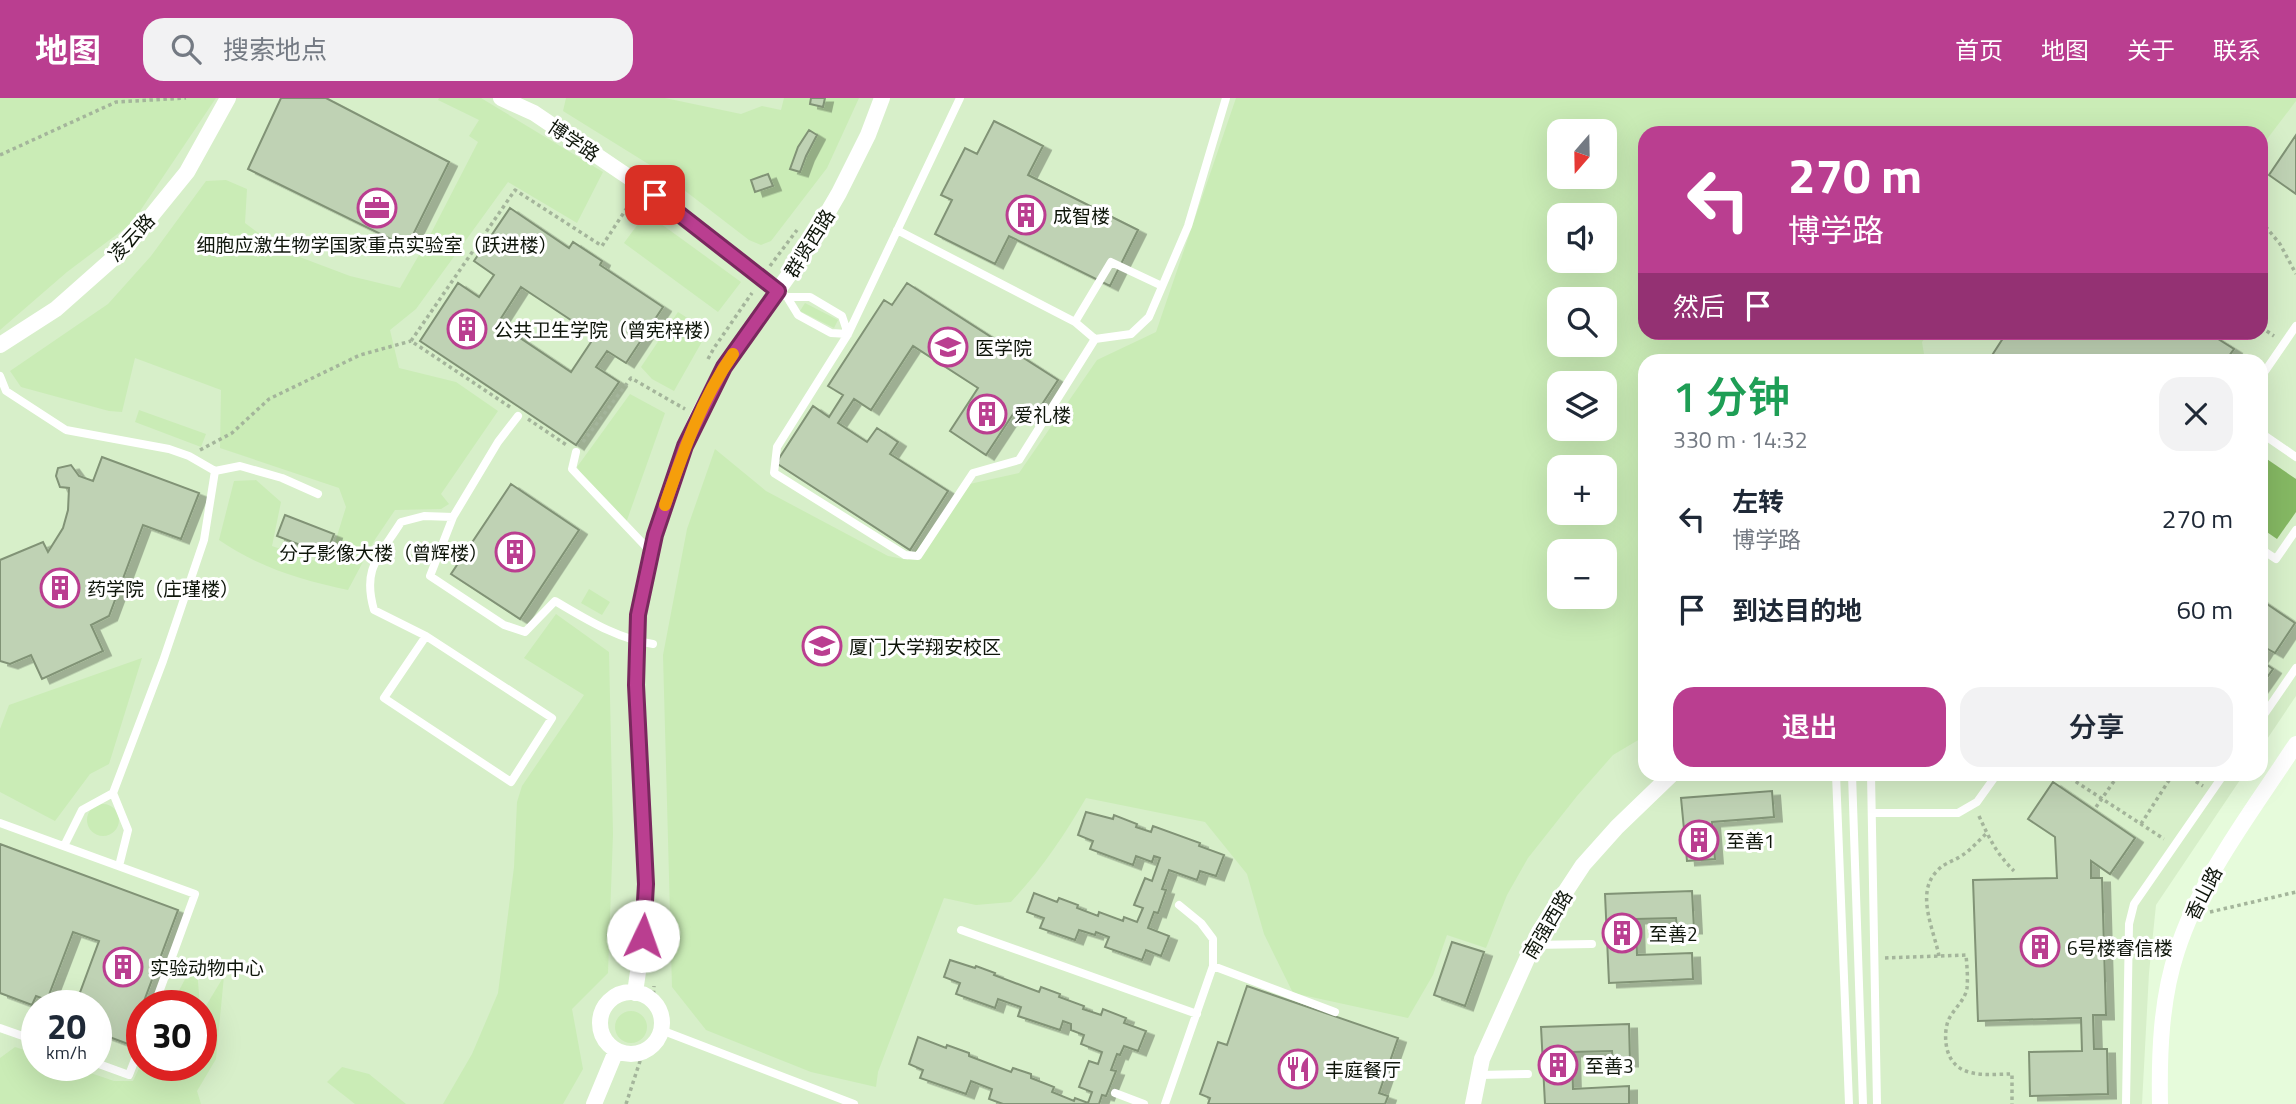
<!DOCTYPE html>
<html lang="zh">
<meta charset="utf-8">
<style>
:root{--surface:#fff;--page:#f2f2f3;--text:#1f2937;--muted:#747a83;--accent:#ba3e90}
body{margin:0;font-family:"Titillium Web","Noto Sans SC",sans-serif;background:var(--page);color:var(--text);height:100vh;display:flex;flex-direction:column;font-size:26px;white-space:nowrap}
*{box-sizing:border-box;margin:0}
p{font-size:23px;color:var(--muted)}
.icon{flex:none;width:38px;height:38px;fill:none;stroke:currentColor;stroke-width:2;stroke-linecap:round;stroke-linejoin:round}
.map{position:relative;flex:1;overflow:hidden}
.panel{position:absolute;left:1638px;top:256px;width:630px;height:427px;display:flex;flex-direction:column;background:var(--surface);border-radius:21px;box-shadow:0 7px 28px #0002}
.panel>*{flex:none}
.top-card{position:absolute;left:1638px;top:28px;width:630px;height:214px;border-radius:21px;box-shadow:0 7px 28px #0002;background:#ba3e90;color:#fff;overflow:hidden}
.needle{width:46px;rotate:200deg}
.tools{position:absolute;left:1547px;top:21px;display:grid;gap:14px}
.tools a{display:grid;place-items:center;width:70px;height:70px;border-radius:14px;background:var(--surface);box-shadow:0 7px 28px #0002;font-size:35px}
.speed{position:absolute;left:21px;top:892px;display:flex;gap:14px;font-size:35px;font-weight:700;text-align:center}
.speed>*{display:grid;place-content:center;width:91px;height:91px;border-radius:50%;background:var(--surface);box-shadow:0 7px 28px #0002;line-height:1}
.speed small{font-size:18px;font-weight:400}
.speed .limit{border:10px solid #d22;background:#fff;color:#111}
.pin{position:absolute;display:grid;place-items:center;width:60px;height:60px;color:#fff;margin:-30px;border-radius:14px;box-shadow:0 4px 10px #0006}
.me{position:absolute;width:77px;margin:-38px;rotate:3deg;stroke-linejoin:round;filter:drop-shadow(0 0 5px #0008)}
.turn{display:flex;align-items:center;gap:24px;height:147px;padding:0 35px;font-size:32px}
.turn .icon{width:91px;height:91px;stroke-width:2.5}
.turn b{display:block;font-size:49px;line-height:60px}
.then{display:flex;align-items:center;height:66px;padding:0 35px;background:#0003;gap:14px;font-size:26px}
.round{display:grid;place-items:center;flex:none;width:74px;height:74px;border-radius:21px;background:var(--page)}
.summary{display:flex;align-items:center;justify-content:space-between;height:119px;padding:0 35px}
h1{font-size:42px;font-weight:600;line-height:52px;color:#1e9e55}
.action{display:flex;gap:14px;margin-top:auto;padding:14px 35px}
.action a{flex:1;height:80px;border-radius:21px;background:var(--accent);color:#fff;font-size:28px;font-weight:600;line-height:80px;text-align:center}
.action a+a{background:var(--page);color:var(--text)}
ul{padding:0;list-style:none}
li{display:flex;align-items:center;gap:21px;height:91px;padding:0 35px}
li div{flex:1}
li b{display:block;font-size:26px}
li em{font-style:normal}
header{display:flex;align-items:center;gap:42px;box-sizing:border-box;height:98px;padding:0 35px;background:var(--accent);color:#fff}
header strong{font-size:33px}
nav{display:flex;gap:38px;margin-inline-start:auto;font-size:24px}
.search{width:490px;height:63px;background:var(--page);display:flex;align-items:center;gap:18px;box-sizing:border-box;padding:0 24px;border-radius:21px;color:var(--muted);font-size:26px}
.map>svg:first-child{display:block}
</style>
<header>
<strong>地图</strong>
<div class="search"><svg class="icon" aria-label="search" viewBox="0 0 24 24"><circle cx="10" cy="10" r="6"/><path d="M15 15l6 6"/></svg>搜索地点</div>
<nav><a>首页</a><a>地图</a><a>关于</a><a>联系</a></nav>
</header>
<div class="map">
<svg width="2296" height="1006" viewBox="0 0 2296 1006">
<defs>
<filter id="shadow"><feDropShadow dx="8" dy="4.5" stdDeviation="0" flood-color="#0004"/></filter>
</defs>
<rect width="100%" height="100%" fill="#e6fbdb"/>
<!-- built -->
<path fill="#d7efc9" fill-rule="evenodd" d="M0,0H2296V598L2261,650V262H1645V676H2244L2156,807L2149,875L2142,1006H0ZM1559,33H1605V79H1559ZM1645,35H2261V234H1645ZM1559,117H1605V163H1559ZM1559,201H1605V247H1559ZM1559,285H1605V331H1559ZM1559,369H1605V415H1559ZM1559,453H1605V499H1559ZM37,908H96V968H37ZM142,908H201V968H142Z"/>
<!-- green -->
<path fill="#caecb6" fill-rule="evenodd" d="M0,0H216L132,125L67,174L0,232Z
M439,0H481L603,74L577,125L508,84L416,211L390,232L399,270L456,284L498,313L441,396L449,406L441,411L395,412L374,443L348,492C301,482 260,470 219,442L234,383L256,382L281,404L272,448L324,466L332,454L346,409L339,390L220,350L221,292L135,260L122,314L109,313L21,289L10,273L108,206L151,158L206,83L226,82L247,91L245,125L281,152L350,178L400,190L427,143L478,44L469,38L479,22L438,2Z
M566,0H665L741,16L762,8L781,12L784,0H859L827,70L771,143L761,147L749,142L658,72L563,13Z
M1236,0H2296V3L2261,49V35H1645V234L1929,235L1922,244L1925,262H1645V638L1613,657L1577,698L1528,760L1507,797L1486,850L1447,837L1433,877L1408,920L1293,895L1264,836L1247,776L1205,724L1086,700C1064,738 1041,772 1011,804L976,807L944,800L878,974L876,989L811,974L706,932L672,889L663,557L687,431L715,351L766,393L888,458L908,462L965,387L1019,375L1097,262L1156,234ZM1559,33H1605V79H1559ZM1559,117H1605V163H1559ZM1559,201H1605V247H1559ZM1559,285H1605V331H1559ZM1559,369H1605V415H1559ZM1559,453H1605V499H1559Z
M646,115L741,184L718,214L624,145Z
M805,205L838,222L834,230L800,213Z
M678,214L708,233L674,293L652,281L641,269Z
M630,296L665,315L626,425L591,391L577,369Z
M139,312L206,336L201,349L135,324Z
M589,491L610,504L602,517L581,505Z
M556,516L609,554L613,736L608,875L572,911L583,971L563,1006H443L472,956L498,895L514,769L517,704L522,688L584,597L524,560Z
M142,560L109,666L90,676L55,723L0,694V631L9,607Z
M87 722a16 16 0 1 1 32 0a16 16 0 1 1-32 0Z
M196,860L200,908H171Z
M224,878L216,961L197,993L201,1006H0V960L15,949L37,956V968H70L114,983H133L142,964V968H201V916Z
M615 929a16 16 0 1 1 32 0a16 16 0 1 1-32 0Z
M342,969L369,976L406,1006H355L327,984Z"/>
<!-- water -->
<path fill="#85b863" d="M2261,357L2296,381V414L2277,441L2261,430Z"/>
<!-- building -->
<path fill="#bfd2b4" stroke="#819376" stroke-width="2" fill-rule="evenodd" filter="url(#shadow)" d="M281,0H326L449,64L407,149L248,71Z
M811,0H825L823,9L810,6Z
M994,23L1043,48L1028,77L1138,132L1110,188L1009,138L995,166L935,136L952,102L941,97L965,50L977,56Z
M809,32L817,37L806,58L800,74L790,71L798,49Z
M2296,37V96L2269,77Z
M768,76L773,88L755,94L751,82Z
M510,110L569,150L573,144L602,163L600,167L663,209L626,265L607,253L596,269L619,284L576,347L420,243L458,185L479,199L494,177L474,163ZM521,189L595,238L571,274L498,225Z
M907,185L1058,282L1031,323L1015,313L986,357L950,333L978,290L913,248L871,312L854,301L838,325L867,344L877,330L898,344L890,356L948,393L910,452L776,365L813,308L829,319L843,297L828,288L884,202L892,207Z
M2007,234H2207L2234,251L2226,262H1989Z
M102,359L199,395L181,441L143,427L109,518L91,527L103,553L42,581L31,557L10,566L0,563V462L43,444L48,454L63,430L68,412L69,390L60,389L56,378L58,370L71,367L79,378L93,383Z
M511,386L579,432L520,521L451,476Z
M285,417L334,436L326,457L277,438Z
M2261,502L2295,525L2275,555L2266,550L2261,558Z
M2261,563L2273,571L2261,588Z
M2053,684L2135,740L2110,776L2091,763V780H2102L2106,917H2093L2094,951H2107L2108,996L2030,998L2029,954L2082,953L2081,920L1978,923L1973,782L2057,780L2055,739L2028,721Z
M1772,693L1774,719L1712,724L1715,761L1687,763L1681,700Z
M1086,714L1113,721L1114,717L1137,726L1136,729L1151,734L1153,728L1200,745L1199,748L1224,757L1216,778L1200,773L1197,782L1169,772L1162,791L1166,792L1158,815L1154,814L1148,830L1169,838L1161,858L1146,852L1142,862L1105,849L1109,839L1096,834L1095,837L1079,832L1075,842L1040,830L1044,820L1027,814L1034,795L1057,804L1059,800L1078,807L1077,810L1098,818L1099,814L1123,823L1124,819L1137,824L1143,810L1134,807L1145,780L1152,783L1160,760L1154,758L1152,764L1136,758L1133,767L1090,751L1093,743L1078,737Z
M0,746L178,812L128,946L96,934V908H75L99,843L73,834L47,902L36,898L32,907L0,895Z
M1692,793L1694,831H1677L1676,820L1636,821L1637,857L1692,855L1693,881L1609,885L1605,796Z
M1452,844L1484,854L1465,908L1434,897Z
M950,862L975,870L976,868L995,875L994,877L1039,894L1041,889L1060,896L1059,899L1084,908L1083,911L1101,917L1103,911L1126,920L1124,925L1146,933L1138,953L1124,948L1120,957L1117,956L1111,972L1116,973L1106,998L1102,997L1099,1006H1003L989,1001L992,991L971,983L966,996L920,980L923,972L909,966L918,939L946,950L947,947L969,955V958L1011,974L1013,970L1031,976V980L1054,989L1052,994L1074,1003L1075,1000L1088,1005L1092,994L1079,989L1089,963L1098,966L1102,954L1081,946L1084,937L1071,932V926L1063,923L1060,932L1018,918L1021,909L998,901L995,910L956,896L960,885L944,879Z
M1247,888L1398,940L1379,995L1388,998L1385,1006H1208L1210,1000L1200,996L1218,944L1227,947Z
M1629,926L1630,964H1613L1612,953L1572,954L1573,991L1629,988V1006H1545L1541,929Z"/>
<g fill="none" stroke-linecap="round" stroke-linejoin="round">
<!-- path -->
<path stroke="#a4b59b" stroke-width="3.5" stroke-dasharray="3.5 3.5" stroke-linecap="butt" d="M0,57L116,4L186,0
M2261,123L2280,146L2296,176
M770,168L797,132
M2261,229L2274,238
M708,261L714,250L752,195
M510,309L411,243L515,92L602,148L634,99
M528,321L568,348
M583,344L631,280L685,311
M200,352L232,335L269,301L360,257L411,243
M2064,676L2164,741
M2184,676L2203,688
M2096,709L2119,676
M1979,718C1989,740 1996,755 2014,773
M2141,726L2173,676
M2210,814L2296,794
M1939,858C1934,832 1915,795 1937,773C1944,765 1952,764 1961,758C1970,753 1978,743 1986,736
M1885,860L1966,857C1967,868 1968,880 1967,890C1965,903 1953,911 1948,923C1945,932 1945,942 1947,951C1955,982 1987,976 2012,976V1006
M653,903L654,888
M626,1006L643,954"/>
<!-- service -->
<path stroke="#fff" stroke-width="8" d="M897,132L1075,224L1095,241L1019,362L973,375L918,458L905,457L774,375L777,349L848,236L960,0
M777,193L787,199H810L842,218L848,236L831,235L798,217L787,199
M1075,224L1111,164L1162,188
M1095,241L1131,236L1149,219L1188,128L1226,0
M0,278L6,293L66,332L169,351L189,358L215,373L204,442L163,563L113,695L82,712L64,748
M2261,279L2296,228
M2261,335L2296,359
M576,354L572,371L651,454
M215,373L240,368L282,380L318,396
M453,419L430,478L504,527L525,534L555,503C586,521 617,541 653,546
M2261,451L2276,461L2296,432
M426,538L384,600L511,684L552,620L426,538L374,512C362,470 379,459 401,424L424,418L453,419L498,344L518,318
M2261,621L2296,570
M1836,676L1849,1006
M1852,676L1863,1006
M1871,676L1877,1006
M113,695L128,732L119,768
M1872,715H1958L1977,704L1997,676
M0,725L195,796L154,908
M961,832L1197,916
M1532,847L1592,846
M1213,868L1335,914
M0,930L37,943
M661,932L854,1006
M96,965L129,977L142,943
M1479,977L1528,976
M1115,995L1144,1006
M1165,1006L1213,868V841L1201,825L1179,807
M2126,1006L2129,826L2134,806L2224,676"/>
<!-- minor -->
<path stroke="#fff" stroke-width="16" d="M501,0L534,15L655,97L777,193
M0,247L56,211L126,149L187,74L228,0
M600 925a31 31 0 1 1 62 0a31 31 0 1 1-62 0Z
M635,895L643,838L646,786L636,587L638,517L655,437L685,348L698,318L724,269L803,157L839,95L868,37L882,0
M594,1006L616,953
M1473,1006L1482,961L1539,834L1583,767L1617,729L1672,676
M2160,1006C2159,956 2161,901 2177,853C2201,778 2253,712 2296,646"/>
</g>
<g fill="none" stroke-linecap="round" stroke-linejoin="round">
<defs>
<path id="route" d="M643,838L646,786L636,587L638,517L655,437L685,348L724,269L778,193L655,97"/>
</defs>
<!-- route casing -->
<use href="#route" stroke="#79285e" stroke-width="18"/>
<!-- route -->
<use href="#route" stroke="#ba3e90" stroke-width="12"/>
<!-- slow -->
<path stroke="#f59e0b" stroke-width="12" d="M665,407C683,354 701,302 733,256"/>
</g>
<!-- icons -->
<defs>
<symbol id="office-ring" viewBox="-11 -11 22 22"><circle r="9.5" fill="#fff" stroke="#ba3e90" stroke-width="1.5"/><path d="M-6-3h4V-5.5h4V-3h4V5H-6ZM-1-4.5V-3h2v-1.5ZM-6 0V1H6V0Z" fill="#ba3e90"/></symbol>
<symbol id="building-ring" viewBox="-11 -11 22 22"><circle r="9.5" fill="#fff" stroke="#ba3e90" stroke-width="1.5"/><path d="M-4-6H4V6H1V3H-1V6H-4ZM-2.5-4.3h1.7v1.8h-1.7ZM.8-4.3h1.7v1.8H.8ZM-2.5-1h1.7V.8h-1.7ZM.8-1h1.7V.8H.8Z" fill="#ba3e90"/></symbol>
<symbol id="university-ring" viewBox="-11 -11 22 22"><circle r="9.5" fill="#fff" stroke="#ba3e90" stroke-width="1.5"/><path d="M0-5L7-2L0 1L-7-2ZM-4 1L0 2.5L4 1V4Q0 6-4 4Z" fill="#ba3e90"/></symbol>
<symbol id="restaurant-ring" viewBox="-11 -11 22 22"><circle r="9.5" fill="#fff" stroke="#ba3e90" stroke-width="1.5"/><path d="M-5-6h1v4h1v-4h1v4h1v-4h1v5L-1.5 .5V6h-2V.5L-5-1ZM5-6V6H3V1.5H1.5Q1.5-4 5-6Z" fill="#ba3e90"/></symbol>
</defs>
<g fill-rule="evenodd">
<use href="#office-ring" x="355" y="88" width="44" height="44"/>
<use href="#building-ring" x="1004" y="95" width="44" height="44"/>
<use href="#building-ring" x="445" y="209" width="44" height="44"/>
<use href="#university-ring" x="926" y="227" width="44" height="44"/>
<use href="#building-ring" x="965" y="294" width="44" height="44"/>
<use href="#building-ring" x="493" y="432" width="44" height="44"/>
<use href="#building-ring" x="38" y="468" width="44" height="44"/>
<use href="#university-ring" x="800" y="526" width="44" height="44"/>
<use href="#building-ring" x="1677" y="720" width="44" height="44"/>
<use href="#building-ring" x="1600" y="813" width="44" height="44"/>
<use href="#building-ring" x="2018" y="827" width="44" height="44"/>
<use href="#building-ring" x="101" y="847" width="44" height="44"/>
<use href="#building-ring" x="1536" y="945" width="44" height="44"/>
<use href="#restaurant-ring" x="1276" y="949" width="44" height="44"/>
</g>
<g text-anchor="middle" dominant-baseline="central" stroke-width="6" stroke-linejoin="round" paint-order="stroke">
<!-- street labels -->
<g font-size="19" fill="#0e150a" stroke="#fff">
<text transform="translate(574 42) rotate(34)">博学路</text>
<text transform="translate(131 139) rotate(-47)">凌云路</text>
<text transform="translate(809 145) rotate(-58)">群贤西路</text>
<text transform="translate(2203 795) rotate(-63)">香山路</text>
<text transform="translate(1547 826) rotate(-59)">南强西路</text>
</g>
<!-- poi labels -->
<g font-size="19" fill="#0e150a" stroke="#fff" text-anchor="start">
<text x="1053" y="117">成智楼</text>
<text x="377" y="146" text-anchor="middle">细胞应激生物学国家重点实验室（跃进楼）</text>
<text x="494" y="231">公共卫生学院（曾宪梓楼）</text>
<text x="975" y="249">医学院</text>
<text x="1014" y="316">爱礼楼</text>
<text x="488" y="454" text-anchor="end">分子影像大楼（曾辉楼）</text>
<text x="87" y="490">药学院（庄瑾楼）</text>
<text x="849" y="548">厦门大学翔安校区</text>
<text x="1726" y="742">至善1</text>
<text x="1649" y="835">至善2</text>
<text x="2067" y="849">6号楼睿信楼</text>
<text x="150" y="869">实验动物中心</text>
<text x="1585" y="967">至善3</text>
<text x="1325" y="971">丰庭餐厅</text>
</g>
</g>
</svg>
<div class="tools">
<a><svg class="needle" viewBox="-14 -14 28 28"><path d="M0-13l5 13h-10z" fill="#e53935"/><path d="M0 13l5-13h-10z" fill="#747a83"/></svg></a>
<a><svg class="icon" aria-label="sound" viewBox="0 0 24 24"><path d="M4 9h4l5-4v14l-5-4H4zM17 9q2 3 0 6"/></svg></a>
<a><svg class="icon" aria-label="search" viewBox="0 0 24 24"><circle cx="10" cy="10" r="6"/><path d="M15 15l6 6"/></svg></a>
<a><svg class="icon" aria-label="layers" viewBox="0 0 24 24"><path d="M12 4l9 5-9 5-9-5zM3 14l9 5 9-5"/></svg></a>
<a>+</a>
<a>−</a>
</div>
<div class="speed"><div>20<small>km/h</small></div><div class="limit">30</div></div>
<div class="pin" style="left:655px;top:97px;background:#d93025"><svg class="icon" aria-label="arrive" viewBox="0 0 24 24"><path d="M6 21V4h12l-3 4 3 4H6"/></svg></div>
<svg class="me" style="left:643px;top:838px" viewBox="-20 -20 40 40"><circle r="19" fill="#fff"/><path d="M0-13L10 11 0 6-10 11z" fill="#ba3e90"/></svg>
<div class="top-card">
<div class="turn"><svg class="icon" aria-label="left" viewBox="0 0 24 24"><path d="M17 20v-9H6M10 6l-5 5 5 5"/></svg><div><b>270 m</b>博学路</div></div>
<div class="then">然后<svg class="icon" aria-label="arrive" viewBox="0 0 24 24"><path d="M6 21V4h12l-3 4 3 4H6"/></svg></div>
</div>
<section class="panel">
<div class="summary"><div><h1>1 分钟</h1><p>330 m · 14:32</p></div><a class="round"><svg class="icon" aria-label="close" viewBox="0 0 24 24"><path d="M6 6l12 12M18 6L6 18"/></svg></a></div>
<ul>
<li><svg class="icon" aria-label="left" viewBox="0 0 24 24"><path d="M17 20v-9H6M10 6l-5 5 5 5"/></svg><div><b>左转</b><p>博学路</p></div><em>270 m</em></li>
<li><svg class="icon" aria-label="arrive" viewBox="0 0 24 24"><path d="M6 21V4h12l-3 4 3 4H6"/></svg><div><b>到达目的地</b></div><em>60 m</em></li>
</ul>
<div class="action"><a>退出</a><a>分享</a></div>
</section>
</div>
